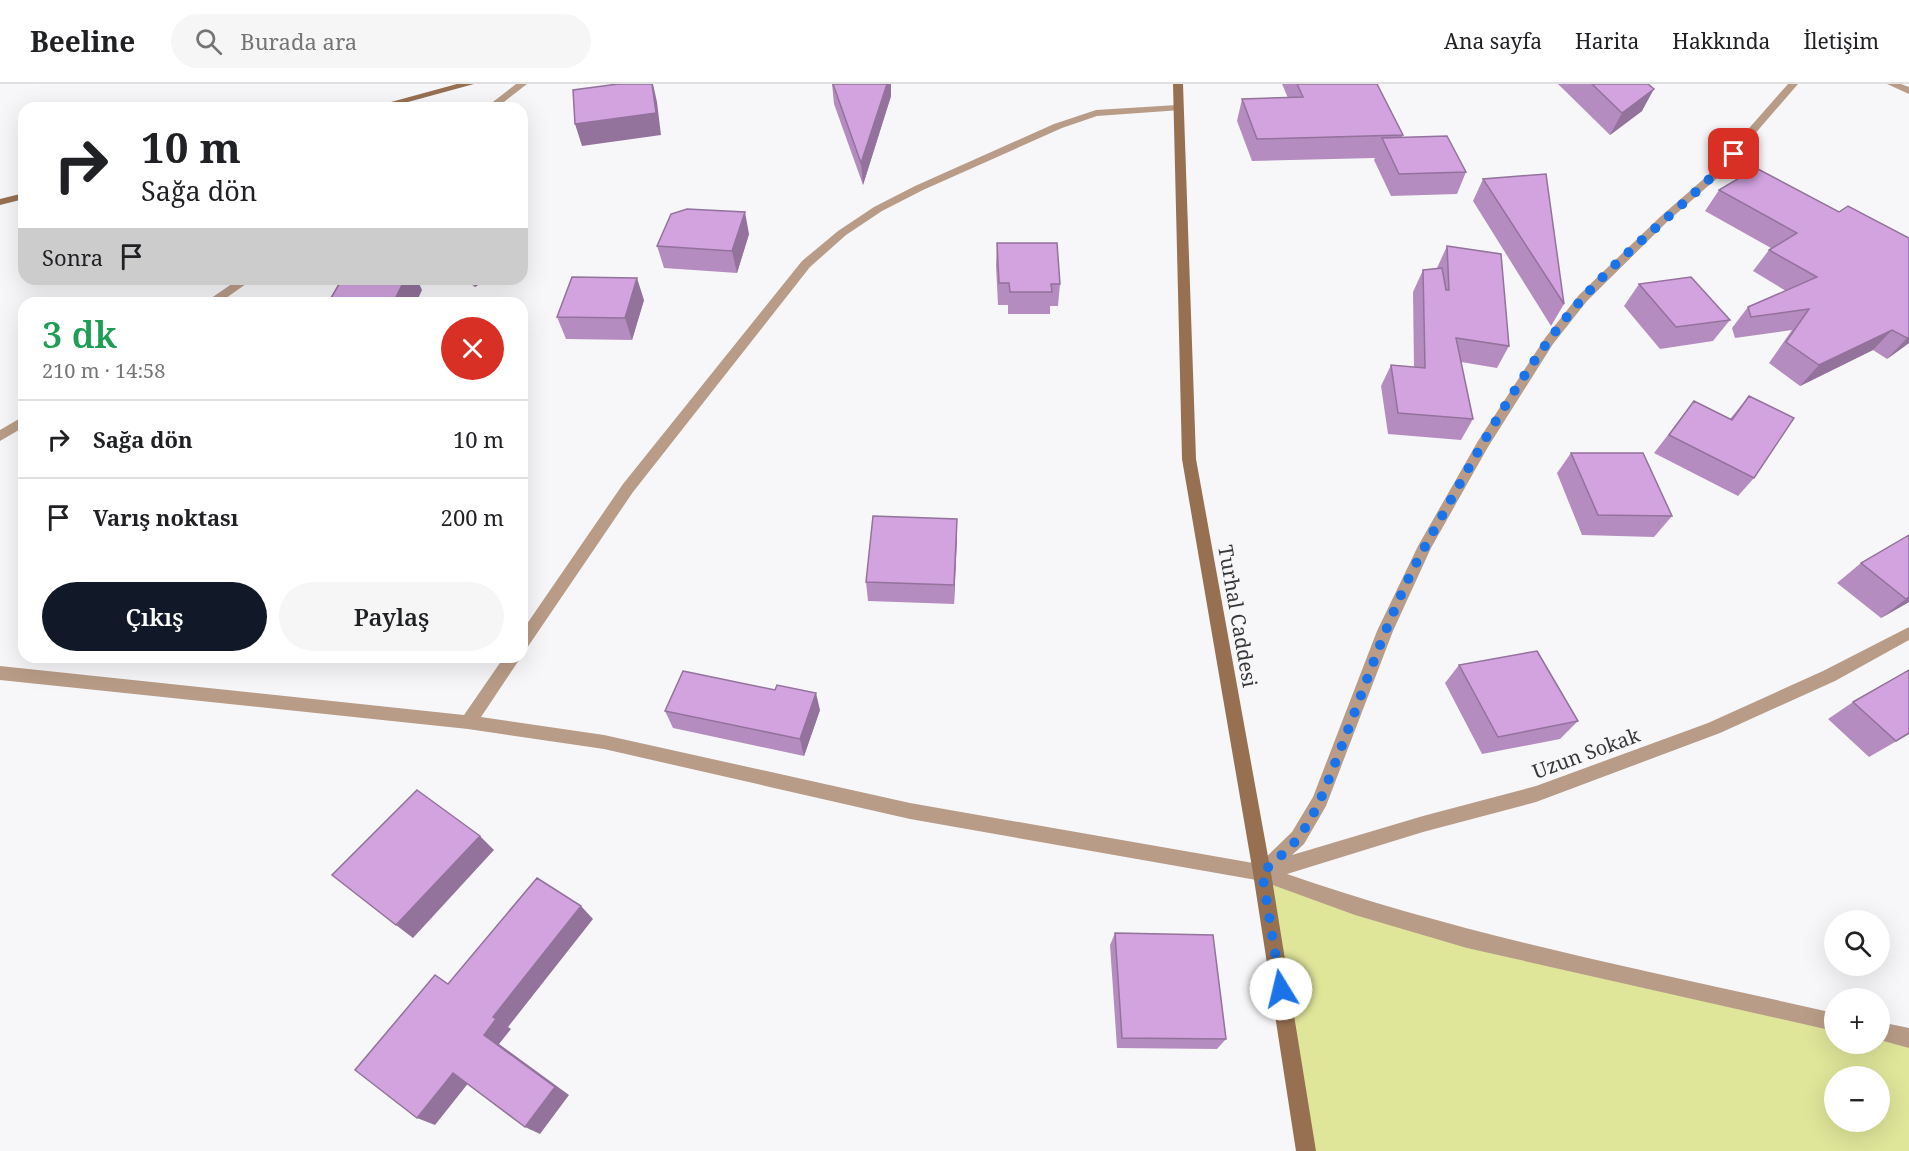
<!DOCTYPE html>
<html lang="tr">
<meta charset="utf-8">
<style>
:root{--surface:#fff;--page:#f6f6f6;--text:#202124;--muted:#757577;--line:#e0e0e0;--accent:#111827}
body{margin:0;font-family:"Noto Serif",serif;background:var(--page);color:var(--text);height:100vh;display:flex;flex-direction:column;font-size:22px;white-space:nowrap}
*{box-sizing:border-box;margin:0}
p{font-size:20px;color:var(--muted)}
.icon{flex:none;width:33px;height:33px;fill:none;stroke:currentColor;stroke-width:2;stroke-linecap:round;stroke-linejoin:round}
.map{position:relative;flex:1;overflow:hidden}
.sheet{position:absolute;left:18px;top:213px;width:510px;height:366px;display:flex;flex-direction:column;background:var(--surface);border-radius:18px;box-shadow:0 6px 24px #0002}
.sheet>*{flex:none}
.guide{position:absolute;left:18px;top:18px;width:510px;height:183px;border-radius:18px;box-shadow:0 6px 24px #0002;background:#fff;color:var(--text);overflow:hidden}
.buttons{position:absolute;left:1824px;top:826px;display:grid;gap:12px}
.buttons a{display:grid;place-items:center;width:66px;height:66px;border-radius:50%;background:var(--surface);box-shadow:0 6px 24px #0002;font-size:30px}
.pin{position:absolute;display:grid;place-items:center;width:51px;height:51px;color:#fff;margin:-26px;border-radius:12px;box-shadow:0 3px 9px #0006}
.me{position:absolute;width:66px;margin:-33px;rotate:351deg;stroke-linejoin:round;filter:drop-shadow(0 0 4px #0008)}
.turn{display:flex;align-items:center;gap:21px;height:126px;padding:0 24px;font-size:27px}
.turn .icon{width:78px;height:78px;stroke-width:2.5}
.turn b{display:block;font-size:42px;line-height:51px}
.then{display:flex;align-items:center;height:57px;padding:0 24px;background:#0003;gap:12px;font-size:22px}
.round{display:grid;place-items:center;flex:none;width:63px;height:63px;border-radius:32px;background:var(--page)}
.overview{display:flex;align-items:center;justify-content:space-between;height:102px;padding:0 24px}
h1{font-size:36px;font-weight:600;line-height:45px;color:#1e9e55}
.action{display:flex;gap:12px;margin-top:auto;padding:12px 24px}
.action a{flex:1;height:69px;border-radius:36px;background:var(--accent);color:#fff;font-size:24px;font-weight:600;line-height:69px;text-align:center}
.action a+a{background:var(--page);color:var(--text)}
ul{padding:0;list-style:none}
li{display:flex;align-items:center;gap:18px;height:78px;padding:0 24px;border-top:2px solid var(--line)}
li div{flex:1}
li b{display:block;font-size:22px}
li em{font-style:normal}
header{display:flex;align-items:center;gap:36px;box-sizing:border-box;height:84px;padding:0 30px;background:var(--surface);border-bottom:2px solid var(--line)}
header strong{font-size:28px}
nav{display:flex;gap:33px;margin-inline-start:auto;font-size:21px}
.search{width:420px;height:54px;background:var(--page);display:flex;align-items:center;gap:15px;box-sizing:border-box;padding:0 21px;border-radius:33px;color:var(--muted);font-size:22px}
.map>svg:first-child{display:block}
</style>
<header>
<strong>Beeline</strong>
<div class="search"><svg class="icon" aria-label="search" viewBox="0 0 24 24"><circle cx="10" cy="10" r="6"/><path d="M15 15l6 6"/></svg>Burada ara</div>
<nav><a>Ana sayfa</a><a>Harita</a><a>Hakkında</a><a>İletişim</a></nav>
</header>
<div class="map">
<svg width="1909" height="1067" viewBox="0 0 1909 1067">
<rect width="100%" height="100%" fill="#f7f7f9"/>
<!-- green -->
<path fill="#dfe599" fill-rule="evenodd" d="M1262,789L1632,894L1834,938V960H1880V947L1909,954V1067H1306ZM1834,993H1880V1038H1834Z"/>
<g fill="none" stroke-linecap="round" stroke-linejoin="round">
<!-- street -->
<path fill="#b89c87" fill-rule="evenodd" d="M516,0H527L496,24H485Z
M1788,0H1798L1715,96L1668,137L1587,217L1553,260L1488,363L1431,464L1393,547L1326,722L1304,760L1292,771L1423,732L1536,702L1708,639L1823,587L1909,543V556L1835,597L1720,649L1536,718L1423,748L1287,790C1465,852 1650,887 1834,929V947L1467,864L1355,831L1262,797L910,735L604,665L468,645L0,596V582L464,631L504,573H521L481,633L604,651L910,719L1259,780L1292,748L1313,713L1377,547L1418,462L1478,357L1545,254L1579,211L1660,133L1707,92Z
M1887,0H1901L1909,3V10Z
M1177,21L1181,22V26L1097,32L1062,44L923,106L882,127L846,151L810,183L633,408L527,564L522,565V547L623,400L802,177L838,147L874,123L915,102L1054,40L1096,26Z
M239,195H253L219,219H204Z
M24,332V343L0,357V346Z
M1880,938L1909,944V964L1880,956Z"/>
<!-- secondary -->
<path fill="#977051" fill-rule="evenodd" d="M457,0H474L386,24H369Z
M1173,0H1183L1196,375L1271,789L1316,1067H1296L1253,789L1182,375Z
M24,109V115L0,121V115Z"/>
</g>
<!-- wall -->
<path fill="#b58cc0" d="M832,0H891V12L863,101L834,20Z
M1282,0H1377L1403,51L1402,53L1466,88L1457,110L1391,112L1374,76L1375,74L1252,77L1237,37L1242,15L1288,14Z
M1558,0H1648L1642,27L1610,51Z
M1483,95L1564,220L1551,242L1473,117Z
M1719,106L1839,128L1909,154V259L1887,275L1873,266L1800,302L1769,279L1792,246L1735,254L1732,244L1748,223L1786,207L1753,187L1769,166L1771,164L1705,127Z
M749,150L737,189L664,184L657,162Z
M997,159L1060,200L1058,222H1050V230H1008V221H998L996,181Z
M1447,162L1509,262L1497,284L1461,278L1473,335L1461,356L1388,350L1381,302L1391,281L1414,283L1413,208L1423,186L1437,184Z
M463,195H487L475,203Z
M1639,200L1730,236L1713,257L1660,265L1624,222Z
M644,216L632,256L566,255L557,233Z
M1749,312L1754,394L1738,412L1654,369L1694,317L1730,335Z
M1571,369L1672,432L1654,453L1582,451L1557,389Z
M957,435L954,520L868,517L866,498Z
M1861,479L1909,518L1881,534L1837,499Z
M1459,581L1578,637L1560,655L1482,670L1445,599Z
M1853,618L1909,650L1869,673L1828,635Z
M820,626L804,672L673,644L665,627Z
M1115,849L1226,955L1217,965L1117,964L1110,861Z"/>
<!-- shaded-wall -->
<path fill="#93729c" d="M653,0L657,18L661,51L582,62L575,40Z
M887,0H891V12L863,101L861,79Z
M1654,5L1642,27L1610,51L1622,29Z
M745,128L749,150L737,189L732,167Z
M637,194L644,216L632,256L625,234Z
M405,195H417L422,206L416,219H393Z
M471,195H487L475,203Z
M1892,246L1873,266L1800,302L1819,281Z
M1909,253V259L1887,275L1907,254Z
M957,435V455L954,520V501Z
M1909,513V518L1881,534L1906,515Z
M816,609L820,626L804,672L800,655Z
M480,752L494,766L413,854L396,841Z
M581,822L593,835L508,943L511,945L499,960L569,1011L540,1050L525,1043L484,951L493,933Z
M453,989L470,997L435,1041L417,1034Z"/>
<!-- building -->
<path fill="#d2a3df" stroke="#93729c" stroke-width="1.5" d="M618,0H652L656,29L575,40L573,6Z
M833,0H887L861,79Z
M1297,0H1377L1403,51L1257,55L1242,15L1303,13Z
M1592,0H1648L1654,5L1622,29Z
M1447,52L1466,88L1399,90L1382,54Z
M1756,84L1839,128L1848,122L1909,154V253L1907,254L1892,246L1819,281L1786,258L1809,225L1751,233L1748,223L1817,193L1769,166L1797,149L1719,106Z
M1546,90L1564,220L1483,95Z
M687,125L745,128L732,167L657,162L671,130Z
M997,159H1057L1060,200H1051L1052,208H1010L1009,199H999Z
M1447,162L1501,170L1509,262L1456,254L1473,335L1398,329L1391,281L1425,284L1423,186L1442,184L1446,206H1449Z
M572,193L637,194L625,234L557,233Z
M1691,193L1730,236L1676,243L1639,200Z
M342,195H405L393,219H328Z
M1749,312L1794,334L1754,394L1669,351L1694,317L1732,336Z
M1571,369H1643L1672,432L1598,431Z
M873,432L957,435L954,501L866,498Z
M1909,451V513L1906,515L1861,479Z
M1537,567L1578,637L1498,653L1459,581Z
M1909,586V649L1896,657L1853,618Z
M683,587L775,606L777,601L816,609L800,655L665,627Z
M417,706L480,752L396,841L332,791Z
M537,794L581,822L493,933L496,935L484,951L555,1003L525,1043L453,989L417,1034L355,986L435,891L448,900Z
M1115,849L1213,851L1226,955L1122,954Z"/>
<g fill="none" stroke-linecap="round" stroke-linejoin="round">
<!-- route -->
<path stroke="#1a73e8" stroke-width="10" stroke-dasharray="0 18" d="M1281,905L1262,789C1274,777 1288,767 1298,754C1318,728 1329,694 1341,664C1368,595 1391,523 1427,459C1471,380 1523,281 1583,214C1629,162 1687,121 1734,70"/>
</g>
<g text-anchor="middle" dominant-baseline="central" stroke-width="6" stroke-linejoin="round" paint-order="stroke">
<!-- street labels -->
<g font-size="20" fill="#373838" stroke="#f7f7f9">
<text transform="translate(1238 532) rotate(80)">Turhal Caddesi</text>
<text transform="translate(1586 669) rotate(-20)">Uzun Sokak</text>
</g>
</g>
</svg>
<div class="buttons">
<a><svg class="icon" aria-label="search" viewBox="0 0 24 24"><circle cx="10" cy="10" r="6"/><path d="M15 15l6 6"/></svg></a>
<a>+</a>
<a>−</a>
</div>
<div class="pin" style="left:1734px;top:70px;background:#d93025"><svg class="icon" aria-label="arrive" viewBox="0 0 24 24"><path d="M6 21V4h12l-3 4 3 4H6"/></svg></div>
<svg class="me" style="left:1281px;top:905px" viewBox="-20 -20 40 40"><circle r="19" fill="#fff"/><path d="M0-13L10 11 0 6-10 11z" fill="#1a73e8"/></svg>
<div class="guide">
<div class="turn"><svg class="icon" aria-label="right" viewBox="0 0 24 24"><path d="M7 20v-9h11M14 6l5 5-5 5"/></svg><div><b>10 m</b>Sağa dön</div></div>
<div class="then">Sonra<svg class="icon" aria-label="arrive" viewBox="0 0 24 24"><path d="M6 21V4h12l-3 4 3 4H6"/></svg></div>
</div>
<section class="sheet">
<div class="overview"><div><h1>3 dk</h1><p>210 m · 14:58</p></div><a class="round" style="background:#d93025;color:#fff"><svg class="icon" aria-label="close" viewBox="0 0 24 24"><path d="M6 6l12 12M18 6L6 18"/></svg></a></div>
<ul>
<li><svg class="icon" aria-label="right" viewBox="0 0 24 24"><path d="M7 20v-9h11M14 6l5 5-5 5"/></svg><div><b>Sağa dön</b></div><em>10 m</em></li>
<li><svg class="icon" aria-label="arrive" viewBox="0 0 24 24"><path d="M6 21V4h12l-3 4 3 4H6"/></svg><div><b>Varış noktası</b></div><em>200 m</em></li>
</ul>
<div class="action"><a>Çıkış</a><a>Paylaş</a></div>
</section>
</div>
